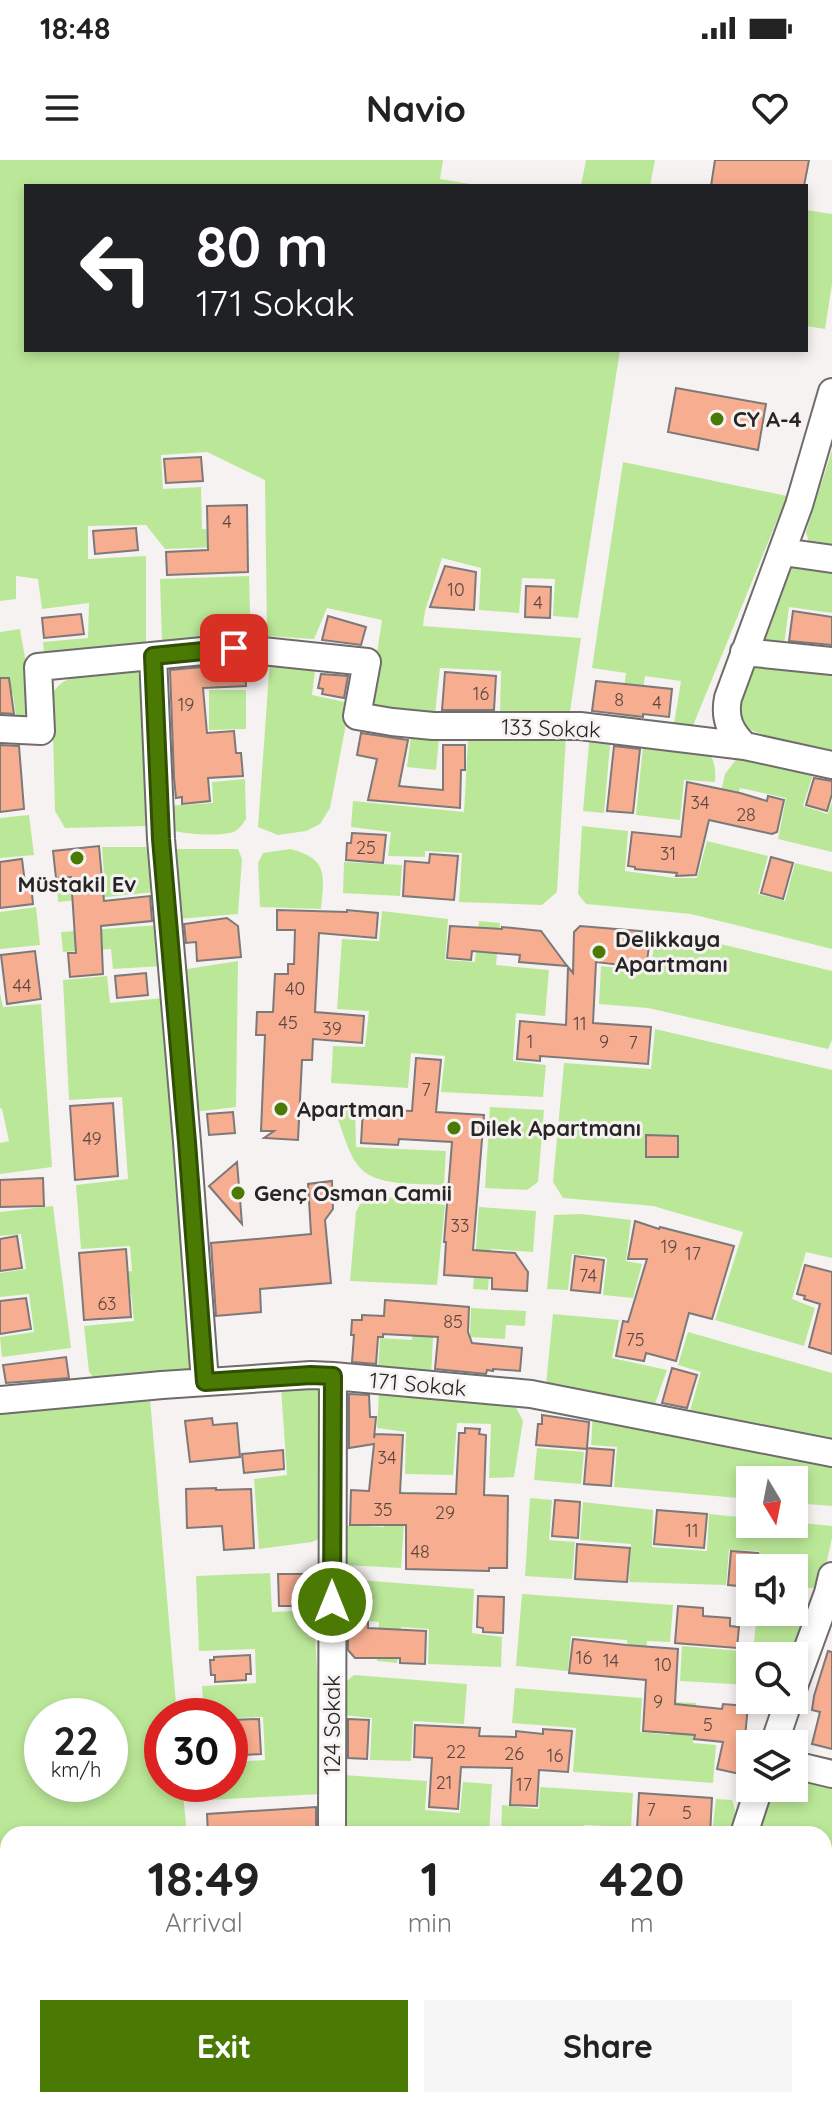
<!DOCTYPE html>
<meta charset="utf-8">
<style>
:root{--surface:#fff;--page:#f6f6f6;--text:#222;--muted:#767676;--accent:#4a7a04}
body{margin:0;font-family:Quicksand,sans-serif;background:var(--page);color:var(--text);height:100vh;display:flex;flex-direction:column;font-size:30px;white-space:nowrap}
*{box-sizing:border-box;margin:0}
p{font-size:26px;color:var(--muted)}
.icon{flex:none;width:44px;height:44px;fill:none;stroke:currentColor;stroke-width:2;stroke-linecap:round;stroke-linejoin:round}
.map{position:relative;flex:1;overflow:hidden}
.drawer{position:absolute;left:0px;top:1666px;width:832px;height:282px;display:flex;flex-direction:column;background:var(--surface);border-radius:24px 24px 0 0;box-shadow:0 4px 12px #0003}
.drawer>*{flex:none}
.top-card{position:absolute;left:24px;top:24px;width:784px;height:168px;border-radius:0px;box-shadow:0 4px 12px #0003;background:#202124;color:#fff;overflow:hidden}
.needle{width:52px;rotate:170deg}
.controls{position:absolute;left:736px;top:1306px;display:grid;gap:16px}
.controls a{display:grid;place-items:center;width:72px;height:72px;border-radius:0px;background:var(--surface);box-shadow:0 4px 12px #0003;font-size:40px}
.speed{position:absolute;left:24px;top:1538px;display:flex;gap:16px;font-size:40px;font-weight:700;text-align:center}
.speed>*{display:grid;place-content:center;width:104px;height:104px;border-radius:50%;background:var(--surface);box-shadow:0 4px 12px #0003;line-height:1}
.speed small{font-size:20px;font-weight:400}
.speed .limit{border:12px solid #d22;background:#fff;color:#111}
.pin{position:absolute;display:grid;place-items:center;width:68px;height:68px;color:#fff;margin:-34px;border-radius:16px;box-shadow:0 4px 12px #0006}
.me{position:absolute;width:88px;margin:-44px;rotate:0deg;stroke-linejoin:round;filter:drop-shadow(0 0 6px #0008)}
.turn{display:flex;align-items:center;gap:28px;height:168px;padding:0 40px;font-size:36px}
.turn .icon{width:104px;height:104px;stroke-width:2.5}
.turn b{display:block;font-size:56px;line-height:68px}
.eta{display:flex;justify-content:space-evenly;align-items:center;height:136px;text-align:center}
.eta b{font-size:48px;font-weight:800;line-height:56px}
.button{display:flex;gap:16px;margin-top:auto;padding:16px 40px}
.button a{flex:1;height:92px;border-radius:0px;background:var(--accent);color:#fff;font-size:32px;font-weight:800;line-height:92px;text-align:center}
.button a+a{background:var(--page);color:var(--text)}
.status{display:flex;justify-content:space-between;align-items:center;height:56px;padding:0 40px;background:var(--surface);direction:ltr}
.status svg{height:22px;fill:currentColor}
header{display:flex;justify-content:space-between;align-items:center;height:104px;padding:0 40px;background:var(--surface);font-size:36px;font-weight:800}
.map>svg:first-child{display:block}
</style>
<div class="status"><b>18:48</b><svg viewBox="0 0 49 12"><path d="M0 12V9h3v3zM5 12V6h3v6zM10 12V3h3v9zM15 12V0h3v12zM26 1h20v11H26zM47 4h2v5h-2z"/></svg></div>
<header><svg class="icon" aria-label="menu" viewBox="0 0 24 24"><path d="M4 6h16M4 12h16M4 18h16"/></svg>Navio<svg class="icon" aria-label="heart" viewBox="0 0 24 24"><path d="M12 20l-8-8c-3-5 5-10 8-4 3-6 11-1 8 4z"/></svg></header>
<div class="map">
<svg width="832" height="1947" viewBox="0 0 832 1947">
<rect width="100%" height="100%" fill="#f6f2f1"/>
<!-- green -->
<path fill="#bbe898" fill-rule="evenodd" d="M0,0H443L440,19L483,26H26V190H620L578,458L553,456L555,419L522,418L519,453L479,450L481,408L442,398L425,451L423,466L581,478L569,558L500,553L501,511L440,508L435,554L369,545L382,460L327,448L314,479L267,476L265,320L207,292L161,295L163,329L201,327L202,369L248,372V386L165,389L146,365L88,366V399L146,396V488L44,495L43,482L88,478L89,443L42,449L38,419L16,416V439L0,441Z
M586,0H655L650,26H581Z
M806,50L832,54V124L825,169L806,166Z
M832,290V391L810,387L806,372Z
M623,302L787,336L692,568L674,564L681,521L645,516L639,559L620,557L626,513L592,508Z
M793,405L832,411V453L789,447L784,485L760,482Z
M249,416L251,481L162,483L160,419Z
M20,469C23,490 33,530 30,549C28,557 24,560 17,562L13,534L0,536V472Z
M270,500L316,503L312,535L350,543L330,648L320,664L306,671L278,675L258,667Z
M751,501L832,513V590L764,575L745,568L733,549Z
M136,510L144,524L148,666L65,668L55,651L52,537C59,509 111,512 136,510Z
M209,530H246V569L209,570Z
M590,573L611,575L604,653L583,651Z
M566,575L557,732L542,745L459,742L462,693L425,691V697L388,696L391,672L351,667L353,641L464,652L468,580Z
M411,576L439,578L436,610L407,607Z
M644,577L705,587C714,598 716,607 715,622L684,620L680,660L636,655Z
M738,597L814,611L803,646L828,654L832,642V692L778,679L786,638L740,628L730,665L714,662L725,614Z
M245,619L246,659C243,663 241,667 237,670C227,678 183,674 171,670L165,646L213,643L212,622Z
M29,655L34,695L0,698V658Z
M582,666L628,671L625,711L675,718H697L707,681L768,696L758,734L785,741L795,703L832,712V789L691,754L586,744L578,734Z
M102,687H149L155,732L58,742L57,722L104,717Z
M176,689H238L242,699L238,754L178,759L169,701Z
M290,689C329,699 324,715 321,749L260,747L258,703L263,693Z
M344,702L402,705L400,736L343,733Z
M36,747L40,785L0,789V752Z
M382,751L448,759L445,800L475,802L479,761L500,763L496,805L549,810L545,856L516,853L513,901L546,905L543,937L441,932L445,896L411,893L408,928L331,923L333,886L365,887L369,851L337,849L342,779L379,781Z
M160,765L163,806L113,809L111,789L63,792L61,772Z
M656,773L708,781L832,811V880L828,889L648,848L599,844L601,806L650,812Z
M238,801L236,947L194,952L181,810Z
M107,816L110,843L164,838L194,1215L96,1220L89,1212L84,1166L134,1161L131,1133L83,1137L81,1117L132,1111L130,1086L81,1089L76,1025L128,1019L122,937L69,940L63,820Z
M0,833L3,847L41,844L52,1007L0,1014V983L9,981L2,949L0,948Z
M655,869L832,910V1098L806,1092L792,1139L815,1148L804,1186L715,1160L743,1072L653,1046L563,1038L553,1022L564,903L651,909Z
M333,946L355,947L356,987L446,991L444,1025C418,1023 373,1028 357,1004C347,991 340,962 333,946Z
M490,947L544,950L538,1022L527,1030L485,1028Z
M387,1037L445,1045L437,1125L350,1121L356,1052L360,1044Z
M53,1046L71,1188L2,1197L0,1177L34,1172L29,1134L0,1137V1113L26,1109L21,1074L0,1076V1052Z
M479,1047L536,1051L533,1092L491,1089L488,1130L473,1129Z
M581,1054L631,1060L626,1101L642,1104L633,1138L603,1135L607,1099L605,1097L572,1094L568,1130L547,1129L554,1055Z
M414,1142L435,1143L431,1215L378,1212L380,1178L412,1180Z
M471,1148L526,1151L525,1166L506,1165L505,1179L470,1177Z
M553,1154L619,1160L612,1198L667,1210L655,1244L546,1225Z
M688,1172L832,1213V1285L690,1251L701,1212L678,1205Z
M281,1227L325,1228L323,1377L312,1382L259,1389L254,1319L287,1315Z
M379,1231L512,1240L523,1261L514,1317L489,1318L491,1264L457,1263L453,1315L405,1314L406,1272L377,1268Z
M150,1238L177,1556H162V1624H182L187,1674H8V1704L0,1705V1251ZM42,1556H110V1624H42Z
M593,1252L832,1301V1346L794,1343V1320H750V1339L614,1327L617,1287L591,1285Z
M537,1288L584,1292L581,1324L534,1320Z
M386,1330L406,1332L401,1408L343,1405L345,1365L384,1367Z
M530,1338L552,1340L549,1380L575,1382L572,1419L525,1416Z
M583,1342L653,1350L652,1387L707,1391L709,1354L750,1358V1364H794V1362L832,1366V1378L821,1428H794V1408H759V1391L729,1390L726,1425L629,1422L631,1384L580,1380Z
M270,1413L272,1452L314,1450L323,1634L208,1640L207,1624H230V1602L265,1600L263,1557L230,1558V1556H204L202,1526L256,1523L255,1489L199,1491L196,1416Z
M359,1420L474,1429L472,1473L502,1477L501,1507L428,1504L429,1469L401,1467L397,1503L377,1501L379,1462L347,1459V1430Z
M522,1434L673,1445L670,1482L647,1481L644,1518L625,1517L627,1480L571,1476L568,1511L516,1506Z
M794,1441L806,1445L811,1454L794,1496H750V1525L680,1521L682,1486L753,1492L757,1452H794Z
M354,1515L467,1524L464,1564L413,1561L411,1601L370,1600L372,1558L342,1555V1525Z
M515,1528L642,1538L640,1572L670,1575L673,1542L696,1543L693,1583L716,1585L713,1623L573,1612L576,1568L512,1563Z
M344,1615L427,1621L425,1650L460,1653L463,1622L492,1624L489,1674H340Z
M794,1618L832,1628V1718L824,1716V1674H755L775,1628H794Z
M540,1627L633,1633L631,1667L584,1665L583,1674H563L562,1670L534,1668L533,1674H501L502,1645L539,1649Z
M716,1639L732,1640C737,1654 737,1661 730,1674H712Z
M0,1731H8V1852L0,1853Z
M824,1873L832,1875V1947H674L675,1940H824Z
M9,1940H212V1947H9Z"/>
<!-- building -->
<path fill="#f6ad90" stroke="#7c7978" stroke-width="2" d="M715,0H809L804,26H711Z
M676,228L766,244L758,290L668,272Z
M201,297L203,321L166,323L164,299Z
M247,345L248,412L167,415L166,392L208,390L207,346Z
M136,368L138,390L95,394L93,371Z
M445,406L476,412L474,450L430,447Z
M526,426L551,427L550,458L525,457Z
M793,451L832,457V485L789,481Z
M81,454L84,474L44,478L42,458Z
M328,456L366,467L361,485L322,480Z
M234,504L245,505L246,526L203,528L207,573L234,571L236,593H241L243,616L208,618L210,641L182,644V637L176,638L174,618L170,510Z
M445,512L496,516L494,550H442Z
M321,514L348,516L344,538L322,534L323,529L318,528Z
M0,518H9L14,554L0,553Z
M596,521L672,529L669,557L643,554V557L592,551Z
M361,573L408,580L399,626L443,630V585H465V610H461L460,648L368,640L377,599L357,595Z
M0,585L19,586L24,649L0,652Z
M614,586L640,589L633,653L607,651Z
M814,618L832,621V634L827,651L806,645Z
M687,622L740,633L767,641L768,636L784,640L777,672L772,674L709,660L696,715L676,716L677,713L635,709V707L628,706L632,672L681,677Z
M352,673L386,675L383,703L346,700L347,683H351Z
M99,686L104,741L150,736L152,761L101,766L103,814L70,817L68,793H76L71,717L56,718L53,691Z
M430,694L458,696L454,740L403,736L405,701L429,703Z
M771,697L793,703L783,739L761,733Z
M22,699L25,723H31L33,744L0,748V702Z
M277,750L347,752V750L378,753L376,778L319,773L315,852L364,856L362,883L313,879L312,900H302L298,980L264,978L274,971H261L265,875H256L257,852H273L275,814H288V804H294L295,770H277Z
M227,758L238,766L241,797L197,801L196,782L186,783L184,764Z
M450,766L502,769V767L541,771L567,806L519,802L520,795L472,791L471,800L447,798Z
M580,766L651,772L646,808L596,802L593,863L651,867L648,904L540,896V901L517,899L520,861L566,865L568,807L573,813L574,772Z
M35,791L41,839L7,844L1,795Z
M146,813L148,835L117,838L115,816Z
M416,898L441,900L436,952L484,955L473,1090L515,1093L528,1112L527,1131L492,1129V1118L444,1115L446,1082H444L452,982L399,979L398,985L361,983L363,949L412,951Z
M113,943L118,1016L75,1020L70,946Z
M233,952L235,973L209,975L207,954Z
M646,975L678,976V997H646Z
M237,1002L242,1064L209,1026Z
M43,1018L44,1046L0,1047V1020Z
M332,1021L333,1049L325,1060L331,1123L260,1129L261,1152L216,1156L211,1083L311,1074L308,1024Z
M635,1061L659,1069L660,1067L734,1086L712,1159L689,1153L676,1201L646,1193L644,1201L616,1196L623,1161L628,1162L647,1099H628Z
M17,1076L22,1108L0,1111V1079Z
M126,1089L131,1157L84,1160L79,1093Z
M575,1096L604,1100L600,1133L571,1130Z
M805,1105L832,1112V1194L809,1187L820,1144L804,1139L805,1136L797,1134Z
M26,1138L31,1169L0,1174V1141Z
M385,1140L469,1147L468,1172L472,1183L522,1188L520,1211L493,1209V1211L487,1210L486,1214L435,1209L438,1177L383,1174V1177H378L376,1204L352,1202L354,1175H351L352,1160H362V1155L384,1156Z
M66,1197L69,1218L6,1223L3,1205Z
M672,1208L697,1215L687,1248L662,1243Z
M349,1234L369,1235L370,1257H376L374,1278L375,1274L403,1275L400,1333L456,1334L459,1273H465V1268L480,1269L479,1274L486,1275L484,1335L508,1336L507,1408H489V1411L406,1409V1365H350L351,1330L369,1331L374,1284L349,1288Z
M542,1255L589,1262L587,1288L614,1290L611,1326L584,1324L587,1289L536,1285L538,1264H542Z
M212,1258L213,1265L237,1263L240,1297L190,1302L185,1261Z
M283,1290L284,1309L244,1313L242,1294Z
M216,1328V1330L251,1329L254,1388L224,1390L222,1366L187,1368L186,1329Z
M555,1340L580,1342L578,1378L552,1376Z
M657,1350L707,1354L704,1388L654,1384Z
M577,1384L630,1388L627,1422L575,1419Z
M731,1391L758,1393L757,1408H750V1427L728,1425Z
M278,1414H312V1446H279Z
M478,1436L504,1437L503,1473L483,1472V1468L477,1467Z
M678,1446L703,1448V1456L730,1458V1466L739,1467L737,1488L675,1483Z
M348,1462H368V1468L426,1471L425,1504L400,1503V1498H355L348,1490Z
M573,1479L626,1485L678,1489L675,1544L722,1549L723,1544L748,1546L744,1587L750,1588V1593L745,1615L717,1609L723,1582L694,1579L695,1575L643,1571L646,1520L569,1513Z
M828,1491L832,1492V1589L812,1584L820,1552L812,1550L814,1536Z
M250,1495L251,1514H246V1520L215,1522V1515H211L210,1500H214V1497Z
M259,1559L261,1594L230,1596V1560Z
M348,1559L369,1560L367,1599L348,1598Z
M415,1565L480,1568L479,1576L516,1577V1571L543,1574V1569L572,1571L568,1612L539,1610L537,1646L510,1645L512,1608L461,1607L458,1649L429,1647L432,1598L414,1597Z
M639,1633L712,1638L710,1674L637,1670Z
M316,1647V1674H208L207,1654Z"/>
<g fill="none" stroke-linecap="round" stroke-linejoin="round">
<defs>
<path id="minor" d="M783,392L832,399
M744,492L832,501
M153,496L161,679L187,982L205,1222
M0,569L41,571L38,507L234,488L367,502L357,556L392,562L433,566H580L745,586L832,605
M745,586C730,572 724,558 728,538L799,345L832,232
M0,1240L162,1225L311,1215L333,1216L531,1234L832,1293
M794,1526L828,1433L832,1416
M774,1584L789,1540
M794,1605L832,1614
M332,1674L333,1216
M744,1674L759,1628
M0,1719L8,1718
M824,1867L832,1869
M315,1947V1940
M659,1947L661,1940"/>
</defs>
<!-- minor casing -->
<use href="#minor" stroke="#6f6c6b" stroke-width="30"/>
<!-- minor -->
<use href="#minor" stroke="#fff" stroke-width="26"/>
</g>
<g fill="none" stroke-linecap="round" stroke-linejoin="round">
<defs>
<path id="route" d="M234,488L153,496L161,679L187,982L205,1222L311,1215L333,1216L332,1442"/>
</defs>
<!-- route casing -->
<use href="#route" stroke="#304f03" stroke-width="20"/>
<!-- route -->
<use href="#route" stroke="#4a7a04" stroke-width="14"/>
</g>
<!-- markers -->
<g fill="#4a7a04" stroke="#f6f2f1" stroke-width="3">
<circle cx="717" cy="259" r="8"/>
<circle cx="77" cy="698" r="8"/>
<circle cx="599" cy="792" r="8"/>
<circle cx="281" cy="949" r="8"/>
<circle cx="454" cy="968" r="8"/>
<circle cx="238" cy="1033" r="8"/>
</g>
<g text-anchor="middle" dominant-baseline="central" stroke-width="6" stroke-linejoin="round" paint-order="stroke">
<!-- number labels -->
<g font-size="18" fill="#5b4740">
<text x="227" y="361">4</text>
<text x="456" y="429">10</text>
<text x="538" y="442">4</text>
<text x="481" y="533">16</text>
<text x="619" y="539">8</text>
<text x="657" y="542">4</text>
<text x="186" y="544">19</text>
<text x="700" y="642">34</text>
<text x="746" y="654">28</text>
<text x="366" y="687">25</text>
<text x="668" y="693">31</text>
<text x="22" y="825">44</text>
<text x="295" y="828">40</text>
<text x="288" y="862">45</text>
<text x="580" y="863">11</text>
<text x="332" y="868">39</text>
<text x="530" y="881">1</text>
<text x="604" y="881">9</text>
<text x="633" y="882">7</text>
<text x="426" y="929">7</text>
<text x="92" y="978">49</text>
<text x="460" y="1065">33</text>
<text x="669" y="1086">19</text>
<text x="693" y="1093">17</text>
<text x="588" y="1115">74</text>
<text x="107" y="1143">63</text>
<text x="453" y="1161">85</text>
<text x="635" y="1179">75</text>
<text x="387" y="1297">34</text>
<text x="383" y="1349">35</text>
<text x="445" y="1352">29</text>
<text x="692" y="1370">11</text>
<text x="420" y="1391">48</text>
<text x="584" y="1497">16</text>
<text x="611" y="1500">14</text>
<text x="663" y="1504">10</text>
<text x="658" y="1541">9</text>
<text x="708" y="1564">5</text>
<text x="456" y="1591">22</text>
<text x="514" y="1593">26</text>
<text x="555" y="1595">16</text>
<text x="444" y="1622">21</text>
<text x="524" y="1624">17</text>
<text x="651" y="1649">7</text>
<text x="687" y="1652">5</text>
</g>
<!-- poi labels -->
<g font-size="22" font-weight="bold" fill="#272525" stroke="#f6f2f1" text-anchor="start">
<text x="733" y="259">CY A-4</text>
<text x="77" y="724" text-anchor="middle">Müstakil Ev</text>
<text x="615" y="779">Delikkaya<tspan x="615" dy="25">Apartmanı</tspan></text>
<text x="297" y="949">Apartman</text>
<text x="470" y="968">Dilek Apartmanı</text>
<text x="254" y="1033">Genç Osman Camii</text>
</g>
<!-- street labels -->
<g font-size="22" fill="#272525" stroke="#f6f2f1">
<text transform="translate(551 568) rotate(2)">133 Sokak</text>
<text transform="translate(418 1224) rotate(5)">171 Sokak</text>
<text transform="translate(332 1565) rotate(-90)">124 Sokak</text>
</g>
</g>
</svg>
<div class="controls">
<a><svg class="needle" viewBox="-14 -14 28 28"><path d="M0-13l5 13h-10z" fill="#e53935"/><path d="M0 13l5-13h-10z" fill="#767676"/></svg></a>
<a><svg class="icon" aria-label="sound" viewBox="0 0 24 24"><path d="M4 9h4l5-4v14l-5-4H4zM17 9q2 3 0 6"/></svg></a>
<a><svg class="icon" aria-label="search" viewBox="0 0 24 24"><circle cx="10" cy="10" r="6"/><path d="M15 15l6 6"/></svg></a>
<a><svg class="icon" aria-label="layers" viewBox="0 0 24 24"><path d="M12 4l9 5-9 5-9-5zM3 14l9 5 9-5"/></svg></a>
</div>
<div class="speed"><div>22<small>km/h</small></div><div class="limit">30</div></div>
<div class="pin" style="left:234px;top:488px;background:#d93025"><svg class="icon" aria-label="arrive" viewBox="0 0 24 24"><path d="M6 21V4h12l-3 4 3 4H6"/></svg></div>
<svg class="me" style="left:332px;top:1442px" viewBox="-20 -20 40 40"><circle r="17" fill="#4a7a04" stroke="#fff" stroke-width="3"/><path d="M0-11L8 9 0 5-8 9z" fill="#fff"/></svg>
<div class="top-card">
<div class="turn"><svg class="icon" aria-label="left" viewBox="0 0 24 24"><path d="M17 20v-9H6M10 6l-5 5 5 5"/></svg><div><b>80 m</b>171 Sokak</div></div>
</div>
<section class="drawer">
<div class="eta">
<div><b>18:49</b><p>Arrival</p></div>
<div><b>1</b><p>min</p></div>
<div><b>420</b><p>m</p></div>
</div>
<div class="button"><a>Exit</a><a>Share</a></div>
</section>
</div>
